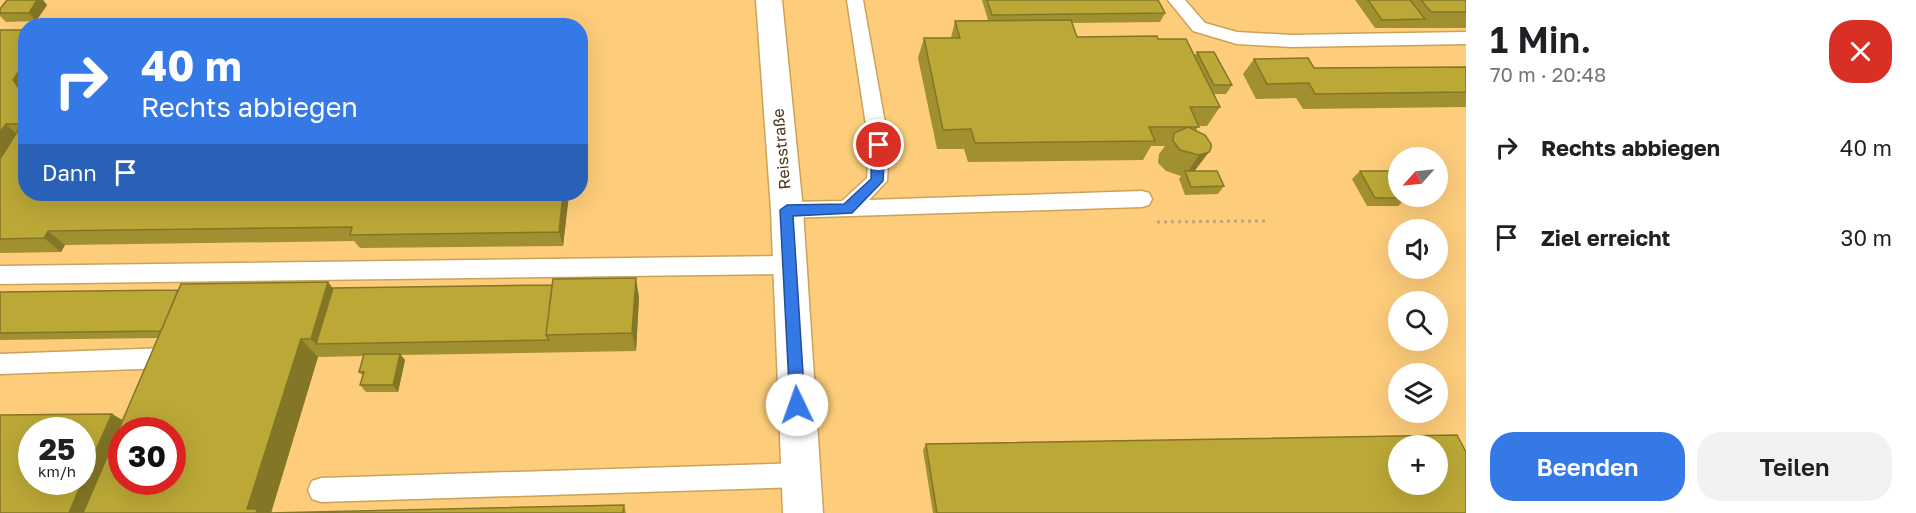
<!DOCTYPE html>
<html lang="de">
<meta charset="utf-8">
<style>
:root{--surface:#fff;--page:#f2f2f2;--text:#202124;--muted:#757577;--accent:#3479e6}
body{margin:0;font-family:"Golos Text",sans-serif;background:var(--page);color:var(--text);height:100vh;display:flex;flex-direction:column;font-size:22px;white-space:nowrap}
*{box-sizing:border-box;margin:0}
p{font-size:20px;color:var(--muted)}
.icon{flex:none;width:33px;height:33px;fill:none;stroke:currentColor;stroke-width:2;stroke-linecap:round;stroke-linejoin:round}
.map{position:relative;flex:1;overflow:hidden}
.sheet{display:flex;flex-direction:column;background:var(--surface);width:450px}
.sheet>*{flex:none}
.hud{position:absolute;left:18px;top:18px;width:570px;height:183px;border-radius:24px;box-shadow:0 6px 24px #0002;background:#3479e6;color:#fff;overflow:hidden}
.needle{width:39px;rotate:243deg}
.buttons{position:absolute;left:1388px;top:147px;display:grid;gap:12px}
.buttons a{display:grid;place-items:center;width:60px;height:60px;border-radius:50%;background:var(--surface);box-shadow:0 6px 24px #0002;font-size:30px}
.speed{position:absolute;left:18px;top:417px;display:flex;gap:12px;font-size:30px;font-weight:700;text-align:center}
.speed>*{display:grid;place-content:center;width:78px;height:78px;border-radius:50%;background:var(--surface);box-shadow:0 6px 24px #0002;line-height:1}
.speed small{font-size:15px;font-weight:400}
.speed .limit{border:9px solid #d22;background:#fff;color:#111}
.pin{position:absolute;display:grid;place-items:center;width:51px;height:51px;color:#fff;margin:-26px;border:3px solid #fff;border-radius:50%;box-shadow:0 2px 6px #0007}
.me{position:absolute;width:66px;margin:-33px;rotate:357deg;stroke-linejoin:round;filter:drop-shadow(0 0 4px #0008)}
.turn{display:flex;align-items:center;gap:21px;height:126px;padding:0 24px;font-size:27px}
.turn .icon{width:78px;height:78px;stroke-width:2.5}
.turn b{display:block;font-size:42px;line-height:51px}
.then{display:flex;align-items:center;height:57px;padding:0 24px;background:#0003;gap:12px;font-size:22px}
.round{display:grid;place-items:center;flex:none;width:63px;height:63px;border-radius:24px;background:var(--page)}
.overview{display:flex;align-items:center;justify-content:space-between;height:102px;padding:0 24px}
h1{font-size:36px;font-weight:600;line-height:45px}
.cta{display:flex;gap:12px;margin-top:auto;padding:12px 24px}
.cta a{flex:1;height:69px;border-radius:24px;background:var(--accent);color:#fff;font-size:24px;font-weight:600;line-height:69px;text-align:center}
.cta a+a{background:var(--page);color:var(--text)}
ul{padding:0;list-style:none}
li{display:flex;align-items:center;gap:18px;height:90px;padding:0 24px}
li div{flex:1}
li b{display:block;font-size:22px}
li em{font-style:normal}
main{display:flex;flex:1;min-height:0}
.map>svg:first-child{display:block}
</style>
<main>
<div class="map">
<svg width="1466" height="513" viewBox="0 0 1466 513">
<rect width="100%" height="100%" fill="#fcd9a0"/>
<!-- built -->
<path fill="#fdcd7b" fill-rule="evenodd" d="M0,0H1466V513H0ZM26,26H580V194H26ZM1398,158H1437V196H1398ZM1398,230H1437V268H1398ZM1398,302H1437V340H1398ZM1398,374H1437V412H1398ZM32,430H82V482H32ZM122,430H172V482H122ZM1398,446H1437V484H1398Z"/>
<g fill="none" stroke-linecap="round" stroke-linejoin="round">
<defs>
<path id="service" d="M847,0H863L889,145L887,181L869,200L1142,191L1149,193L1152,199L1149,205L1142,207L787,218L780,216L777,210L780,204L787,202L842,201L867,178L869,145Z
M1168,0H1185L1205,23L1237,32L1291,35L1466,32V44L1291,47L1237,44L1193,31Z
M790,256L797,259L801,265L797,271L790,274L0,284V266Z
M167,348L175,351L178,358L175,365L167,368L0,374V354Z
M801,463L810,466L813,475L810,484L801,487L321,502L312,499L308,490L312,481L321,478Z"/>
<path id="minor" d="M756,0H782L803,210L823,513H783L771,210Z"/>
</defs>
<!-- service casing -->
<use href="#service" stroke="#cca259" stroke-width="3"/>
<!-- minor casing -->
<use href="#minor" stroke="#cca259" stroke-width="3"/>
<!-- path -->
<path stroke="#c5a776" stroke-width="3" stroke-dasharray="3 4" stroke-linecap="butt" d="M1157,222L1266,221"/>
<!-- service -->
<use href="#service" fill="#fff" fill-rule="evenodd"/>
<!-- minor -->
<use href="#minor" fill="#fff" fill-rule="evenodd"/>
</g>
<!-- wall -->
<path fill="#a1902f" d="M7,0H43L47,5L36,21L6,22L0,16V9Z
M982,0H1158L1165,13L1160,22L1072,23L1077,37L1158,39L1195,55L1197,52L1232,85L1226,94H1214L1220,107L1207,126H1198L1196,131L1205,135L1195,171L1224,186L1218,194L1185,195L1179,179L1181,176L1166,171L1158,163L1159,154L1165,146H1151L1143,160L968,162L964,149H937L918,58L924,38H951L955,21L988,20Z
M1355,0H1466V28H1375Z
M0,30H26V194H569L563,246L360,248L354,241L65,245L61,252L0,253V159L1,157L0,158Z
M1254,59L1314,68L1466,67V107L1303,109L1296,98L1256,99L1243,74Z
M1360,171L1407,198L1398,206H1367L1352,179Z
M333,288L639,297L636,351L401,355L405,360L398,392H366L360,385L363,376L359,372L363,356L318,357L271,513L624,505L626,513H0L112,414L123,420L158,338L0,340V292Z
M926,444L1466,513H933L923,450Z"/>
<!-- shaded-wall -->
<path fill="#837626" d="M37,0H43L47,5L36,21L29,13Z
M26,61V96L13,80Z
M6,124L22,140L16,147L0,158V132Z
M1209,152L1193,173L1186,174L1199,155Z
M563,194H569L563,246L559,232Z
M48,231L65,245L61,252L44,238Z
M636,278L639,297L636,351L632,333Z
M328,282L343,301L316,344L311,339Z
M301,339L318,357L271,513H253L247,509Z
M400,354L405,360L398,392L393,385Z
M112,414L129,425L92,513H69Z"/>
<!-- building -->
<path fill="#bba837" stroke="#837626" stroke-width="1.5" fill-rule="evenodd" d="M7,0H37L29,13H0V9Z
M987,0H1158L1165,13L992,15Z
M1368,0H1410L1425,19L1382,20Z
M1421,0H1466V12H1431Z
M1071,20L1077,37L1157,36L1158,39H1186L1220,107H1190L1199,127H1149L1155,141L975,143L971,129L943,130L924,38H960L955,21Z
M394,22L393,26H315L316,23Z
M279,23L278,26H200V24Z
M162,25V26H120Z
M0,30H26V61L13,80L21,91H26V194H563L559,232L350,235L352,227L48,231L44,238L0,239V159L22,124H6L0,132Z
M1197,52H1214L1232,85H1214Z
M1308,58L1314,68L1466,67V92L1315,94L1309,83L1267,84L1254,59Z
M1188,127L1205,135L1211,144V148L1209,152L1199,155L1180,150L1173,141L1174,133Z
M1185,171H1217L1224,186L1191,187Z
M1360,171H1391L1398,183V196H1406L1407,198H1375Z
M636,278L632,333L546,335L553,279Z
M328,282L311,339H301L247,509H257L256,513H83L181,284ZM122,430H172V482H122Z
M552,285L546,335L549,340L316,344L333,288Z
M178,290L161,331L0,333V292Z
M364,354H400L393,385H360L364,372H359Z
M112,414L82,481V430H32V482H82L69,513H0V415Z
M1457,435L1466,452V513H937L926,444ZM1398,446H1437V484H1398Z
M624,505L623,513H268Z"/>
<!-- route -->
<path fill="#3479e6" stroke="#224f96" stroke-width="1.5" d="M879,141L885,145L883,181L852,213L793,216L805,405L803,410L797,412L792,410L790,405L780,210L787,205L844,204L871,179L872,145Z"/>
<g text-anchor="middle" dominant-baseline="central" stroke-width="4.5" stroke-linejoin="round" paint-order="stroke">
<!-- street labels -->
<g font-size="16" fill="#493719" stroke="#fff">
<text transform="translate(781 149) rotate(-95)">Reisstraße</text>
</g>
</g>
</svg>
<div class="buttons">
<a><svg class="needle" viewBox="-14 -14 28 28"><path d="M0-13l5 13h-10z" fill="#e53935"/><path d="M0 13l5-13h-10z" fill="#757577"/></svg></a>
<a><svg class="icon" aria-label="sound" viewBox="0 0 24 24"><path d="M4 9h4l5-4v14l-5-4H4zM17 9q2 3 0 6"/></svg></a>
<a><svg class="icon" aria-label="search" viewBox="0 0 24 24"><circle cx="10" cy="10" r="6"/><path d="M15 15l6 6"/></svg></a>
<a><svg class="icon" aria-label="layers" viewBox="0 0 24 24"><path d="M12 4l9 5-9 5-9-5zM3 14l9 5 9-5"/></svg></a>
<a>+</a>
</div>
<div class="speed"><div>25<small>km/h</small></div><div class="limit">30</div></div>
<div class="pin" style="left:879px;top:145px;background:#d93025"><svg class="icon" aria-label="arrive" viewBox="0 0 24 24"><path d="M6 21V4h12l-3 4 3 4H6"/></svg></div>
<svg class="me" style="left:797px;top:405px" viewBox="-20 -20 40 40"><circle r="19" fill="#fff"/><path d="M0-13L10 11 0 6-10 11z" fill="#3479e6"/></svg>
<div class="hud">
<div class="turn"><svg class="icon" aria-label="right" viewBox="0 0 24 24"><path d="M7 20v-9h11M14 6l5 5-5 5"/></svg><div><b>40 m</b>Rechts abbiegen</div></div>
<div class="then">Dann<svg class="icon" aria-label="arrive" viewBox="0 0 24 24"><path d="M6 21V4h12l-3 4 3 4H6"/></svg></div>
</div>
</div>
<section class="sheet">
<div class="overview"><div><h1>1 Min.</h1><p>70 m · 20:48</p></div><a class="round" style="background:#d93025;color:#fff"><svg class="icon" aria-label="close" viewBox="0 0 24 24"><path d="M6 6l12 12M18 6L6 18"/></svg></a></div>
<ul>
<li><svg class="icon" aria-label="right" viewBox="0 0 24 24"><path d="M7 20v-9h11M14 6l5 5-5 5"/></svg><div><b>Rechts abbiegen</b></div><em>40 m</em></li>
<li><svg class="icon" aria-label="arrive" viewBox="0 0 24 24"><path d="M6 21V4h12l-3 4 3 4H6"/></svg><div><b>Ziel erreicht</b></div><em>30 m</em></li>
</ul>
<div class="cta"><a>Beenden</a><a>Teilen</a></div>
</section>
</main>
